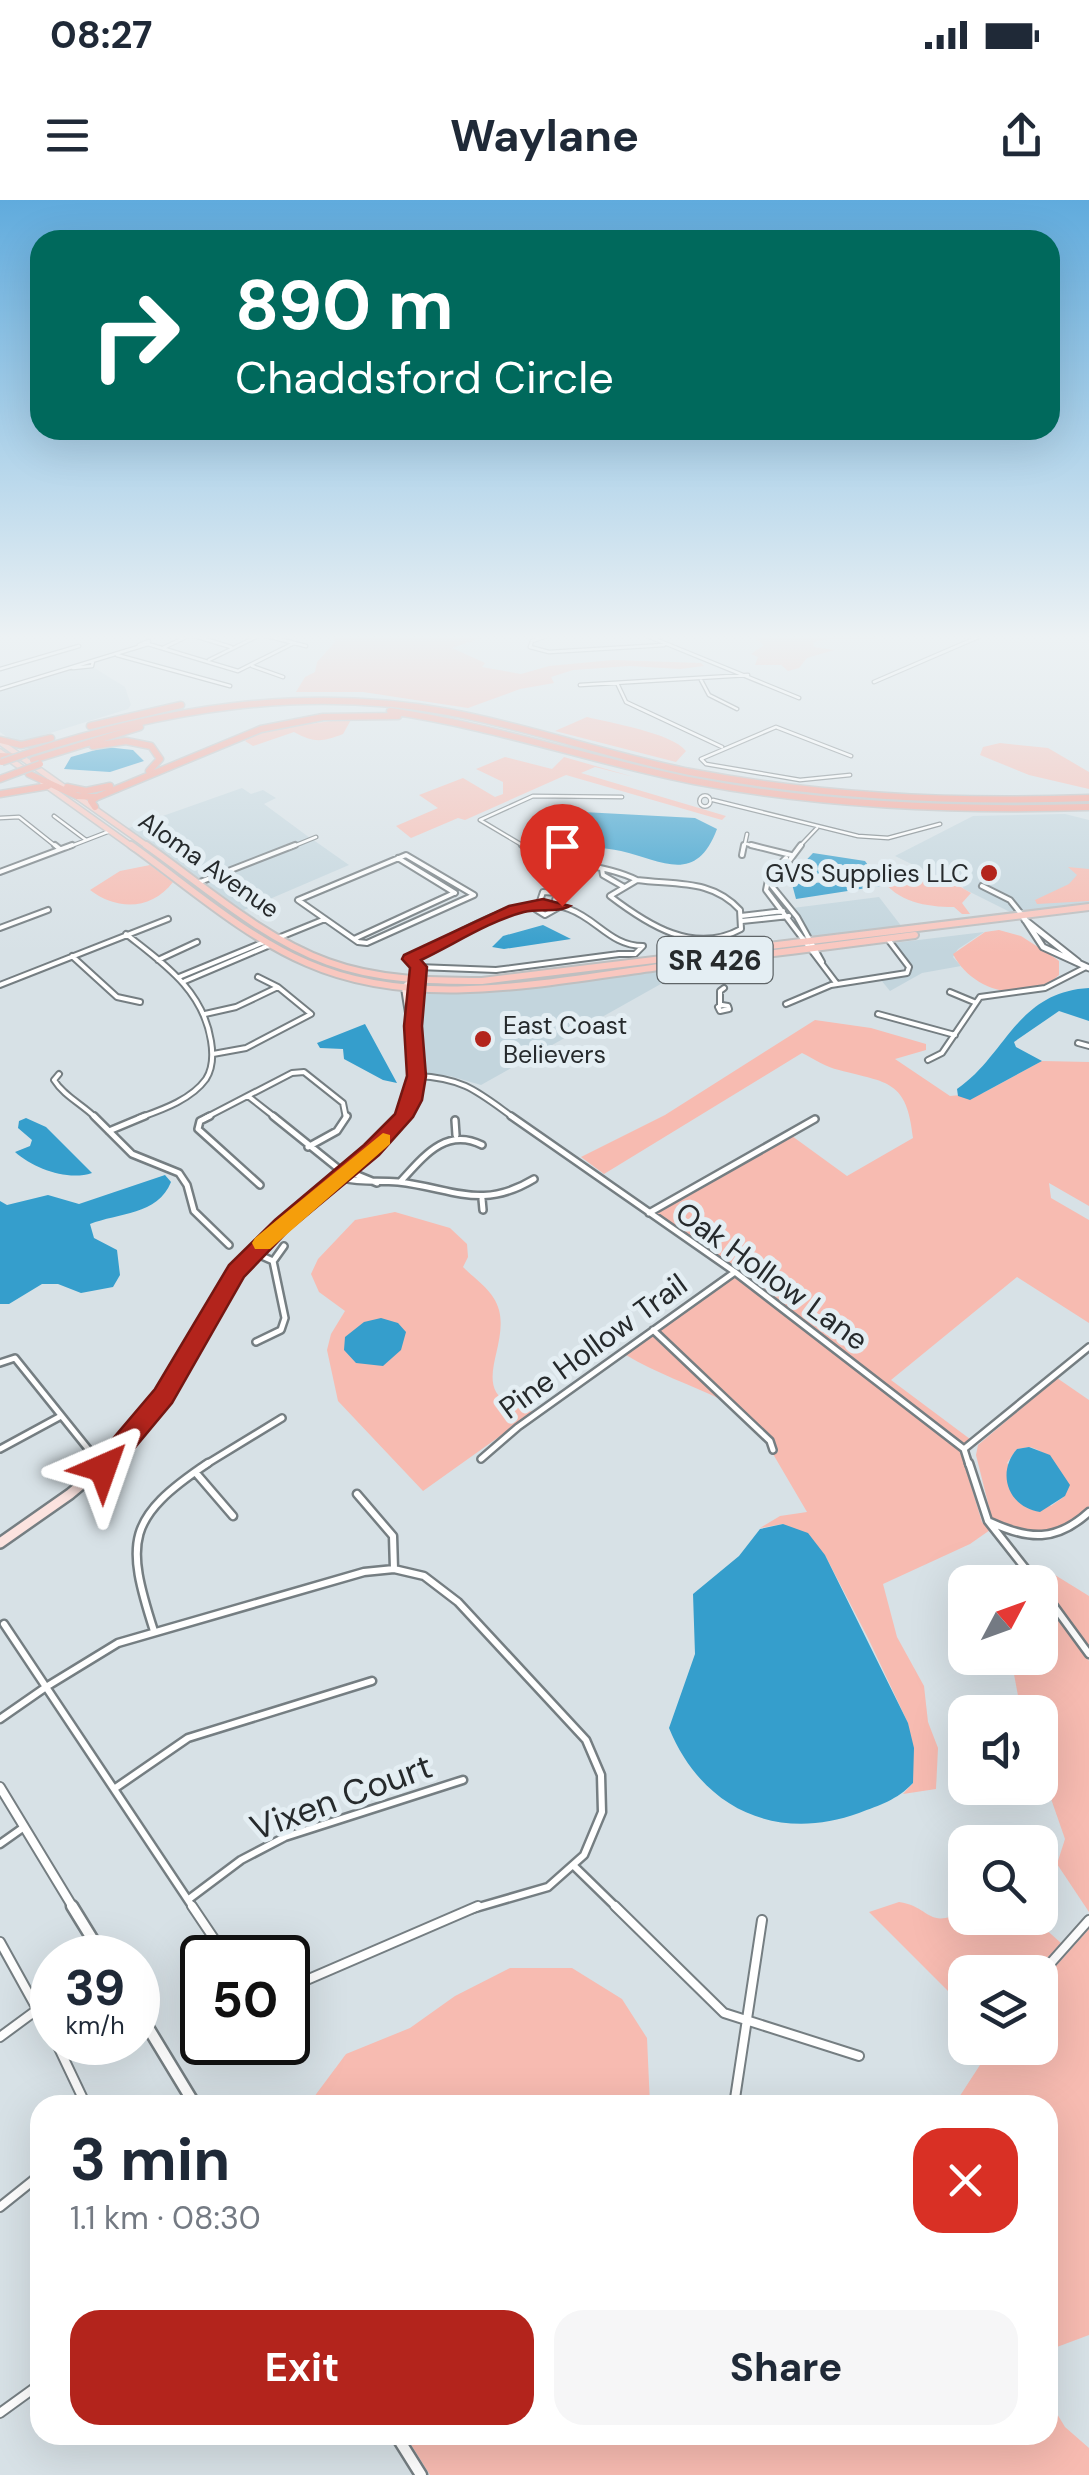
<!DOCTYPE html>
<meta charset="utf-8">
<style>
:root{--surface:#fff;--page:#f6f6f7;--text:#1f2937;--muted:#747a83;--accent:#b3241c}
body{margin:0;font-family:"DM Sans",sans-serif;background:var(--page);color:var(--text);height:100vh;display:flex;flex-direction:column;font-size:38px;white-space:nowrap}
*{box-sizing:border-box;margin:0}
p{font-size:32px;color:var(--muted)}
.icon{flex:none;width:55px;height:55px;fill:none;stroke:currentColor;stroke-width:2;stroke-linecap:round;stroke-linejoin:round}
.map{position:relative;flex:1;overflow:hidden}
.details{position:absolute;left:30px;top:1895px;width:1028px;height:350px;display:flex;flex-direction:column;background:var(--surface);border-radius:30px;box-shadow:0 10px 40px #0002}
.details>*{flex:none}
.hud{position:absolute;left:30px;top:30px;width:1030px;height:210px;border-radius:30px;box-shadow:0 10px 40px #0002;background:#00695c;color:#fff;overflow:hidden}
.needle{width:65px;rotate:49deg}
.tools{position:absolute;left:948px;top:1365px;display:grid;gap:20px}
.tools a{display:grid;place-items:center;width:110px;height:110px;border-radius:20px;background:var(--surface);box-shadow:0 10px 40px #0002;font-size:50px}
.speed{position:absolute;left:30px;top:1735px;display:flex;gap:20px;font-size:50px;font-weight:700;text-align:center}
.speed>*{display:grid;place-content:center;width:130px;height:130px;border-radius:50%;background:var(--surface);box-shadow:0 10px 40px #0002;line-height:1}
.speed small{font-size:25px;font-weight:400}
.speed .limit{border:5px solid #111;border-radius:15px;background:#fff;color:#111}
.pin{position:absolute;display:grid;place-items:center;width:85px;height:85px;color:#fff;margin:-102px -42px;border-radius:50% 50% 50% 0;rotate:-45deg;box-shadow:0 0 10px #0007}
.pin .icon{rotate:45deg}
.me{position:absolute;width:110px;margin:-55px;rotate:43deg;stroke-linejoin:round;filter:drop-shadow(0 0 8px #0008)}
.turn{display:flex;align-items:center;gap:35px;height:210px;padding:0 40px;font-size:45px}
.turn .icon{width:130px;height:130px;stroke-width:2.5}
.turn b{display:block;font-size:70px;line-height:85px}
.round{display:grid;place-items:center;flex:none;width:105px;height:105px;border-radius:30px;background:var(--page)}
.overview{display:flex;align-items:center;justify-content:space-between;height:170px;padding:0 40px}
h1{font-size:60px;font-weight:700;line-height:75px}
.cta{display:flex;gap:20px;margin-top:auto;padding:20px 40px}
.cta a{flex:1;height:115px;border-radius:30px;background:var(--accent);color:#fff;font-size:40px;font-weight:700;line-height:115px;text-align:center}
.cta a+a{background:var(--page);color:var(--text)}
.status{display:flex;justify-content:space-between;align-items:center;height:70px;padding:0 50px;background:var(--surface);direction:ltr}
.status svg{height:28px;fill:currentColor}
header{display:flex;justify-content:space-between;align-items:center;height:130px;padding:0 40px;background:var(--surface);font-size:45px;font-weight:700}
.map>svg:first-child{display:block}
</style>
<div class="status"><b>08:27</b><svg viewBox="0 0 49 12"><path d="M0 12V9h3v3zM5 12V6h3v6zM10 12V3h3v9zM15 12V0h3v12zM26 1h20v11H26zM47 4h2v5h-2z"/></svg></div>
<header><svg class="icon" aria-label="menu" viewBox="0 0 24 24"><path d="M4 6h16M4 12h16M4 18h16"/></svg>Waylane<svg class="icon" aria-label="share" viewBox="0 0 24 24"><path d="M12 15V3M7 8l5-5 5 5M5 13v7h14v-7"/></svg></header>
<div class="map">
<svg width="1089" height="2275" viewBox="0 0 1089 2275">
<rect width="100%" height="100%" fill="#d7e1e6"/>
<!-- built -->
<path fill="#c3d5dd" d="M88,464L125,487L131,505L128,509L31,539L12,541L0,532V491Z
M242,588L251,594L263,590L276,598L264,604L310,638L201,680L126,629Z
M1065,614L1089,620V703L1022,711L1007,695L979,685L1008,700L1017,711L1010,712L964,689L956,675H934L895,656L973,616Z
M312,639L349,665L244,710L267,727L203,682Z
M879,697L902,727L813,737L793,708Z
M984,732L958,749L953,757L961,766L922,773L890,791L881,780L905,777L912,771L894,743Z
M691,767L481,885L450,876L420,874L418,790L452,791Z"/>
<!-- green -->
<path fill="#f7bbb1" fill-rule="evenodd" d="M329,435H489L452,448L485,463L482,467L521,474L549,466L613,460L701,463L704,466L680,469L630,466L573,470L551,477L554,483L520,489L468,508L363,492H296L305,477L315,472L317,462L336,441Z
M752,435H898C870,443 841,434 813,442L814,447L834,450L807,458L799,468L788,471L781,465H755L758,457L751,454L764,445Z
M587,517C611,523 672,533 686,551L676,562L555,531Z
M352,518L343,534C322,542 314,543 294,532L253,546L245,541L261,531Z
M1000,543L1048,548L1089,572V589L1029,575L980,555L983,547Z
M505,557L552,569L564,557L634,577L595,567L581,573L726,616L722,620L566,575L465,620L458,618L411,638L396,626L438,608L419,595L463,578L495,597L503,594V582L476,569Z
M150,665L173,682C151,711 116,710 90,690L120,671Z
M1068,667L1089,669V701L1037,704L1035,700L1069,684L1077,675Z
M911,668L937,676L942,669L953,671L959,686L971,693L962,703L970,714H962L954,707C926,707 897,702 881,678V673Z
M999,730L1021,736L1055,758L1059,761V775C1026,805 973,793 953,754L985,732Z
M815,820L871,828L926,844V850L895,859L950,896L983,893L1042,861L1089,862V1006L1049,983L1051,998L1089,1020V1123L1017,1077L891,1180L970,1239L964,1244L740,1072L654,1014L792,936L847,976L913,938C907,880 888,883 839,870C826,867 814,859 802,853L604,974L581,957L665,915Z
M395,1012L450,1028L467,1044L468,1057L463,1067C476,1080 494,1091 499,1110C510,1152 460,1198 534,1212L423,1291L338,1201L327,1150L331,1134L345,1111L319,1092L311,1074L318,1059L355,1020Z
M735,1075L960,1250L982,1322L990,1330L970,1344L883,1384L897,1437L924,1486L928,1522L938,1548L936,1589L903,1594L913,1583L908,1523L868,1438L825,1355L783,1324L760,1328L780,1316L807,1312L773,1254L778,1252L774,1240L658,1130Z
M653,1134L722,1200C690,1184 657,1174 626,1155Z
M1057,1178L1089,1200V1306C1054,1341 1035,1340 992,1319L976,1255L978,1245ZM1030,1247C1051,1252 1062,1276 1065,1296L1051,1306L1007,1263L1017,1249Z
M1055,1375L1089,1396V1446L1036,1376Z
M1040,1393L1089,1461V1712L1057,1664L1065,1639L1040,1567V1512H1021L1011,1458H1040Z
M899,1702C932,1707 926,1730 965,1711V1718H1033L1061,1743L1034,1772H965V1808L869,1712Z
M1089,1729V2135L1057,2147L1048,2163V1905H954L991,1848H1040V1784Z
M510,1768H572L622,1799L647,1838L650,1905H308L346,1854L410,1828L455,1796Z
M1048,2199L1065,2227L1089,2248V2275H430L405,2235H1048Z"/>
<!-- water -->
<path fill="#359ecc" d="M106,547L133,550L144,561L110,572L64,569L71,557Z
M583,612L695,618L717,629C696,685 663,661 621,651C603,647 585,648 567,642L556,626L561,616Z
M813,653L865,661L873,672L805,678L795,672Z
M872,680L880,686L796,699L792,684Z
M543,725L571,739L504,749L492,747L503,736Z
M1089,788V821L1059,811L1014,842L1016,847L1042,861L970,900L958,896L957,889C1006,856 1016,792 1089,788Z
M365,824L397,883L383,880L344,859L343,849L320,848L317,843Z
M26,918L46,927L92,973C68,981 34,969 15,952L30,946L32,940L18,928L19,921Z
M165,975L171,982C158,1015 118,1013 90,1024L94,1038L117,1050L120,1075L113,1087L81,1093L58,1084H42L9,1104H0V1001L7,1005L48,995L79,1004Z
M381,1118L398,1123L406,1132L401,1150L383,1166L356,1163L344,1150L345,1137L364,1122Z
M1029,1247L1050,1255L1070,1285L1065,1296L1040,1312C1008,1307 996,1273 1017,1249Z
M783,1324L808,1333L825,1355L908,1523L914,1548L913,1583C897,1600 880,1605 859,1613C777,1643 702,1609 669,1528L695,1454L693,1394L739,1356L760,1329Z"/>
<g fill="none" stroke-linecap="round" stroke-linejoin="round">
<defs>
<path id="minor-far4" d="M191,435L231,447
M263,435L306,446
M550,435L532,441L530,447L549,452L664,445
M645,435L799,498
M139,445L149,441L148,444L238,471L294,443
M163,448L190,435
M117,455L230,486
M209,460L260,435
M252,466L283,477
M73,468L92,466L93,461
M0,469L79,446
M701,480L709,495L737,509
M874,482L983,435
M617,483L626,502L722,547
M580,485L748,475
M0,489L148,444
M850,575L800,580L706,564L701,559L776,527L851,556
M699.5 601a5.5 5.5 0 1 1 11 0a5.5 5.5 0 1 1-11 0Z
M713,600L858,636L888,638L940,624
M54,616L86,640
M0,618L19,617L58,648
M747,644L761,648
M66,648L110,631
M289,648L316,637
M527,648L480,620L533,596L622,597
M744,648L747,634
M798,648L817,628"/>
<path id="minor-far3" d="M55,645L60,649
M522,645C558,666 600,662 637,680
M751,645L791,655
M801,645L771,685L797,717L822,762
M406,655L474,695L367,743L358,742L298,700Z
M742,655L744,645
M398,658L455,693
M786,658L769,675L766,690L837,784
M602,669L603,675L624,687
M0,672L72,645
M637,680C676,685 712,679 740,710L741,729C694,755 648,725 610,696Z
M200,682L295,645
M982,686L1010,700L1022,715
M539,704L543,692L557,693L554,704
M532,707L545,715L561,706
M741,716L783,711
M742,721L789,716
M0,728L48,710
M126,734C164,764 203,790 211,841C213,853 213,868 206,879C191,900 161,910 139,918
M278,738L325,719
M354,739L454,693
M72,756L117,797L140,802
M158,760L197,742
M418,767L410,762L416,755C458,735 520,691 569,709C597,719 611,746 643,746L635,754H618
M418,767L496,770L619,754
M179,777L264,742
M258,777L278,787
M185,781L270,745
M0,785L168,719
M950,792L974,802
M786,804L831,785L907,773L909,767L887,738
M720,805V791L724,788
M722,805L728,806L729,809L720,811L718,807Z
M205,814L236,807L278,787L311,814L246,848L213,854
M878,814L955,835
M1078,843L1089,846
M928,860L942,853L980,797L1045,788L1086,767
M59,874L54,880C64,896 82,904 96,918
M417,876C464,878 478,892 514,918
M248,896L276,918
M205,918L292,873L304,872L343,903L346,918"/>
<path id="minor-far2" d="M94,916L132,954L179,973L187,985L194,1011L229,1045
M210,916L200,921L198,929L260,985
M273,916L345,974
M511,916L735,1072L964,1249L969,1265
M455,920L456,935
M109,931L145,916
M308,947L337,931L347,916
M350,972L377,983
M343,978C362,983 379,980 398,982C453,988 481,1011 534,979
M401,981C424,956 446,927 482,945
M482,999L483,1010
M649,1013L815,919
M253,1052L273,1061L285,1118L281,1130L256,1142
M274,1060L284,1046
M653,1130L770,1241L773,1250
M0,1163L15,1158L101,1265
M0,1249L61,1216
M964,1249L1089,1147
M481,1259L518,1227L735,1072
M205,1265L282,1218"/>
<path id="minor-far1" d="M99,1263L103,1268
M969,1263L988,1321L1036,1382
M196,1273L233,1316
M357,1294L393,1336L394,1369
M990,1322C1029,1340 1056,1342 1089,1312
M1040,1387L1089,1454
M154,1431C125,1341 126,1318 208,1263
M0,1519L46,1487L4,1424
M114,1589L188,1538L372,1481
M0,1644L24,1627
M575,1667L618,1709
M189,1699L241,1660L285,1637L463,1580
M194,1709L46,1487L118,1443L364,1372L394,1369L424,1376L458,1402L586,1540L601,1575L602,1612L584,1655L548,1687L472,1709"/>
<path id="minor" d="M192,1706L227,1758
M615,1706L724,1813L859,1856
M0,1742L52,1836
M1040,1775L1089,1720
M288,1788L478,1706
M0,1837L38,1809
M56,1842L86,1905
M734,1905L762,1720
M0,2007L40,1975
M0,2213L40,2184"/>
<path id="tertiary-far2" d="M1022,715L1043,747L1089,768
M1025,720L1078,762"/>
<path id="tertiary-far1" d="M0,1587L74,1709"/>
<path id="tertiary" d="M72,1706L104,1758
M138,1811L195,1905
M396,2235L421,2275"/>
<path id="secondary-far2" d="M413,826L417,814L414,781
M402,918C426,874 411,834 405,787L414,779"/>
<path id="secondary-far1" d="M104,1265C168,1206 189,1126 244,1062C291,1007 361,976 403,916"/>
<path id="secondary" d="M0,1343L70,1294L107,1263"/>
<path id="primary-far1" d="M0,542L150,648
M0,552L30,574
M43,583L134,648"/>
<path id="primary" d="M131,645C187,685 244,736 307,763C416,811 546,782 659,767C744,757 830,746 915,735
M146,645C204,686 262,738 328,762C377,780 431,781 482,781L1089,707"/>
<path id="motorway" d="M390,511C494,526 592,561 694,581C825,606 957,611 1089,607
M90,526L181,505
M0,540L21,545L51,538
M93,546L126,541L151,546L160,559L149,571
M25,554C163,509 304,485 448,512C530,527 609,556 690,572C822,597 955,603 1089,598
M0,556L20,557
M33,560L140,527
M29,574L77,596L96,597
M0,579L16,573
M67,587L86,591L110,586
M0,594L48,586
M95,607L91,601L97,597L261,529L323,517L398,516"/>
</defs>
<!-- minor-far4 casing -->
<use href="#minor-far4" stroke="#757e82" stroke-width="5"/>
<!-- minor-far3 casing -->
<use href="#minor-far3" stroke="#757e82" stroke-width="8"/>
<!-- minor-far2 casing -->
<use href="#minor-far2" stroke="#757e82" stroke-width="10"/>
<!-- minor-far1 casing -->
<use href="#minor-far1" stroke="#757e82" stroke-width="11"/>
<!-- minor casing -->
<use href="#minor" stroke="#757e82" stroke-width="12"/>
<!-- tertiary-far2 casing -->
<use href="#tertiary-far2" stroke="#757e82" stroke-width="9"/>
<!-- tertiary-far1 casing -->
<use href="#tertiary-far1" stroke="#757e82" stroke-width="12"/>
<!-- tertiary casing -->
<use href="#tertiary" stroke="#757e82" stroke-width="15"/>
<!-- secondary-far2 casing -->
<use href="#secondary-far2" stroke="#757e82" stroke-width="10"/>
<!-- secondary-far1 casing -->
<use href="#secondary-far1" stroke="#757e82" stroke-width="12"/>
<!-- secondary casing -->
<use href="#secondary" stroke="#757e82" stroke-width="14"/>
<!-- primary-far1 casing -->
<use href="#primary-far1" stroke="#bebfc0" stroke-width="8"/>
<!-- primary casing -->
<use href="#primary" stroke="#bebfc0" stroke-width="10"/>
<!-- motorway casing -->
<use href="#motorway" stroke="#bebfc0" stroke-width="9"/>
<!-- minor-far4 -->
<use href="#minor-far4" stroke="#fff" stroke-width="2.5"/>
<!-- minor-far3 -->
<use href="#minor-far3" stroke="#fff" stroke-width="4"/>
<!-- minor-far2 -->
<use href="#minor-far2" stroke="#fff" stroke-width="5"/>
<!-- minor-far1 -->
<use href="#minor-far1" stroke="#fff" stroke-width="6"/>
<!-- minor -->
<use href="#minor" stroke="#fff" stroke-width="8"/>
<!-- tertiary-far2 -->
<use href="#tertiary-far2" stroke="#fff" stroke-width="5"/>
<!-- tertiary-far1 -->
<use href="#tertiary-far1" stroke="#fff" stroke-width="8"/>
<!-- tertiary -->
<use href="#tertiary" stroke="#fff" stroke-width="10"/>
<!-- secondary-far2 -->
<use href="#secondary-far2" stroke="#fce3df" stroke-width="6"/>
<!-- secondary-far1 -->
<use href="#secondary-far1" stroke="#fce3df" stroke-width="8"/>
<!-- secondary -->
<use href="#secondary" stroke="#fce3df" stroke-width="9"/>
<!-- primary-far1 -->
<use href="#primary-far1" stroke="#f9c7bf" stroke-width="5"/>
<!-- primary -->
<use href="#primary" stroke="#f9c7bf" stroke-width="6"/>
<!-- motorway -->
<use href="#motorway" stroke="#f5a194" stroke-width="6"/>
<defs>
<path id="motorway-bridge" d="M2,562L25,554
M16,573L40,564"/>
</defs>
<!-- motorway-bridge casing -->
<use href="#motorway-bridge" stroke="#bebfc0" stroke-width="9" stroke-linecap="butt"/>
<!-- motorway-bridge -->
<use href="#motorway-bridge" stroke="#f5a194" stroke-width="6"/>
</g>
<!-- sky -->
<linearGradient id="sky" x2="0" y2="1"><stop stop-color="#60abdd"/><stop offset="0.58" stop-color="#edf2f4"/><stop offset="1" stop-color="#edf2f4" stop-opacity="0"/></linearGradient>
<rect width="1089" height="753" fill="url(#sky)"/>
<!-- route -->
<path fill="#b3241c" stroke="#741712" stroke-width="2.5" d="M543,699L570,706C559,713 539,708 524,712C489,721 453,745 421,760L427,767L422,826L426,876L422,900L413,917L379,955L289,1030L244,1077L172,1203L112,1275H94L91,1268L94,1261L155,1189L229,1065L275,1020L364,945L395,914L407,876L404,826L410,768L402,759L404,755L509,706Z"/>
<!-- slow -->
<path fill="#f59e0b" d="M383,933L390,935V944L270,1049H255L252,1043L255,1038Z"/>
<!-- markers -->
<g fill="#b3241c" stroke="#e4eef3" stroke-width="4">
<circle cx="989" cy="673" r="10"/>
<circle cx="483" cy="839" r="10"/>
</g>
<g text-anchor="middle" dominant-baseline="central" stroke-width="10" stroke-linejoin="round" paint-order="stroke">
<!-- far-street labels -->
<g font-size="25" fill="#262a2c" stroke="#e4eef3">
<text transform="translate(209 665) rotate(35)">Aloma Avenue</text>
</g>
<!-- far-poi labels -->
<g font-size="25" fill="#262a2c" stroke="#e4eef3" text-anchor="end">
<text x="969" y="673">GVS Supplies LLC</text>
<text x="503" y="825" text-anchor="start">East Coast<tspan x="503" dy="29">Believers</tspan></text>
</g>
<!-- shield labels -->
<rect fill="#e4eef3" stroke="#5f6568" stroke-width="2.5" x="657.5" y="737" width="115" height="46" rx="8"/>
<g font-size="28" font-weight="bold" fill="#262a2c">
<text x="715" y="760">SR 426</text>
</g>
<!-- street labels -->
<g font-size="30" fill="#262a2c" stroke="#e4eef3">
<text transform="translate(772 1076) rotate(36)">Oak Hollow Lane</text>
<text transform="translate(593 1146) rotate(-36)">Pine Hollow Trail</text>
</g>
<!-- near-street labels -->
<g font-size="35" fill="#262a2c" stroke="#e4eef3">
<text transform="translate(341 1597) rotate(-20)">Vixen Court</text>
</g>
</g>
</svg>
<div class="tools">
<a><svg class="needle" viewBox="-14 -14 28 28"><path d="M0-13l5 13h-10z" fill="#e53935"/><path d="M0 13l5-13h-10z" fill="#747a83"/></svg></a>
<a><svg class="icon" aria-label="sound" viewBox="0 0 24 24"><path d="M4 9h4l5-4v14l-5-4H4zM17 9q2 3 0 6"/></svg></a>
<a><svg class="icon" aria-label="search" viewBox="0 0 24 24"><circle cx="10" cy="10" r="6"/><path d="M15 15l6 6"/></svg></a>
<a><svg class="icon" aria-label="layers" viewBox="0 0 24 24"><path d="M12 4l9 5-9 5-9-5zM3 14l9 5 9-5"/></svg></a>
</div>
<div class="speed"><div>39<small>km/h</small></div><div class="limit">50</div></div>
<div class="pin" style="left:562px;top:706px;background:#d93025"><svg class="icon" aria-label="arrive" viewBox="0 0 24 24"><path d="M6 21V4h12l-3 4 3 4H6"/></svg></div>
<svg class="me" style="left:103px;top:1268px" viewBox="-20 -20 40 40"><path d="M0-17L14 15 0 8-14 15z" fill="#b3241c" stroke="#fff" stroke-width="4"/></svg>
<div class="hud">
<div class="turn"><svg class="icon" aria-label="right" viewBox="0 0 24 24"><path d="M7 20v-9h11M14 6l5 5-5 5"/></svg><div><b>890 m</b>Chaddsford Circle</div></div>
</div>
<section class="details">
<div class="overview"><div><h1>3 min</h1><p>1.1 km · 08:30</p></div><a class="round" style="background:#d93025;color:#fff"><svg class="icon" aria-label="close" viewBox="0 0 24 24"><path d="M6 6l12 12M18 6L6 18"/></svg></a></div>
<div class="cta"><a>Exit</a><a>Share</a></div>
</section>
</div>
